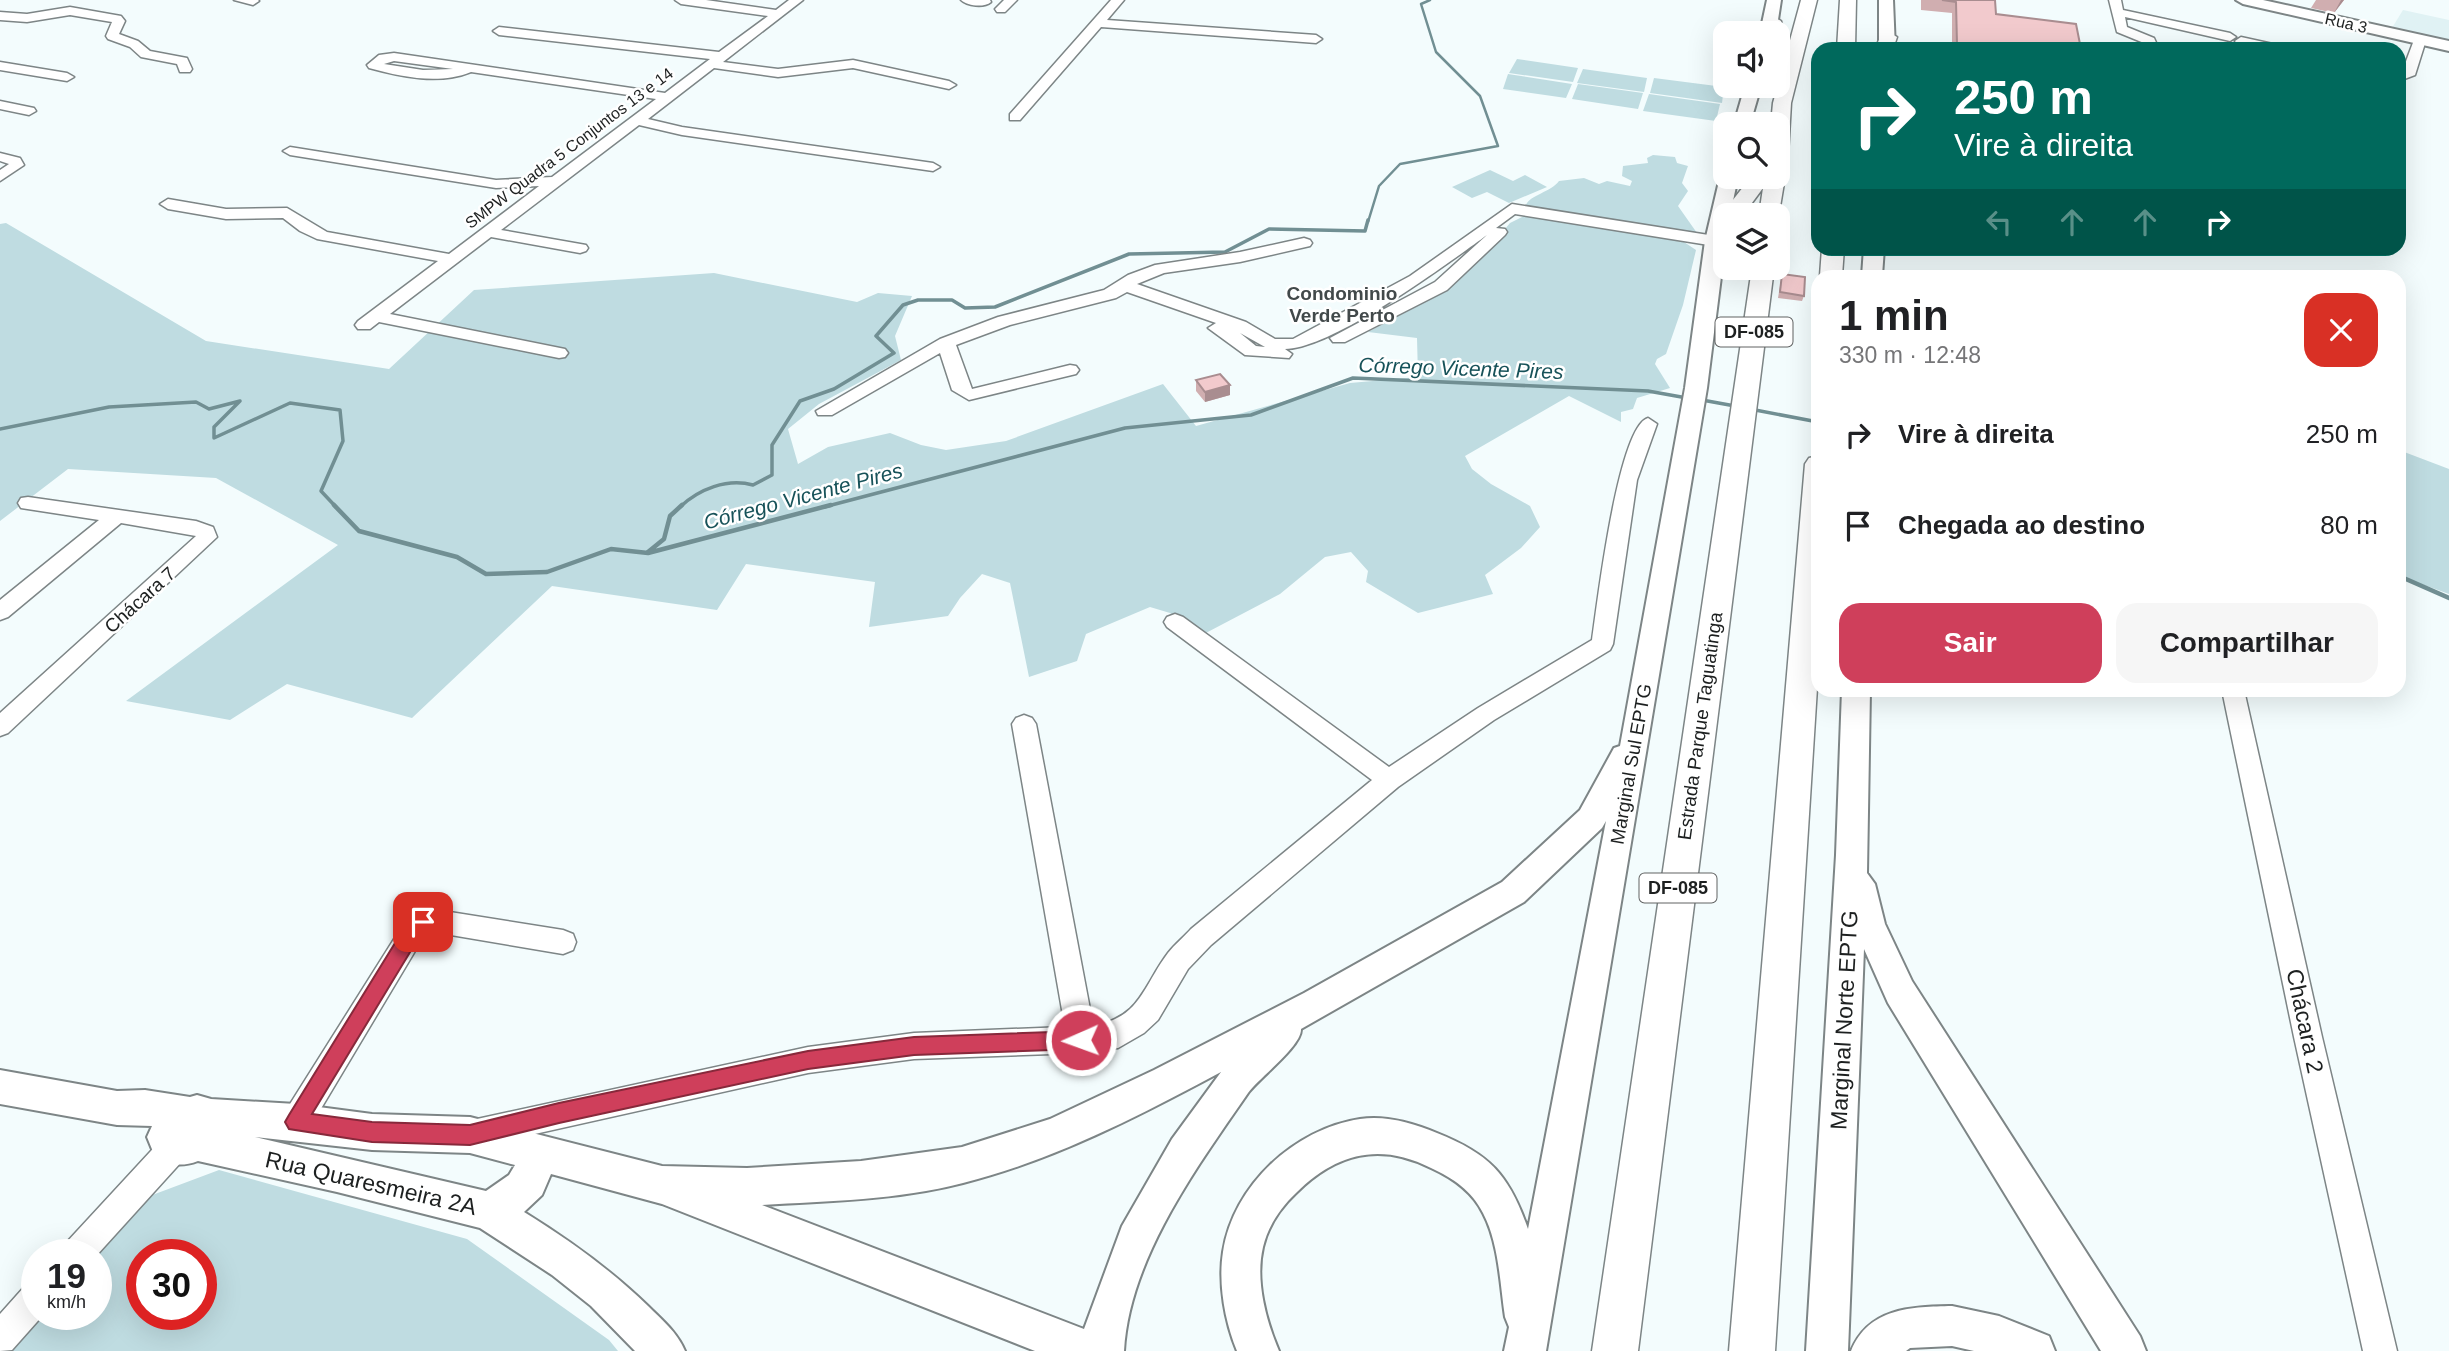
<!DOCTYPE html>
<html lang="pt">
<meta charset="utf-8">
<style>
:root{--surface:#fff;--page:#f6f6f6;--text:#202124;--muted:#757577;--accent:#cf3f5b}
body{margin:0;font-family:Helvetica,sans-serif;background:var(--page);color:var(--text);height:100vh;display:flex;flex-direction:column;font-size:26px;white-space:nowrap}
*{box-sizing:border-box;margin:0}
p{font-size:23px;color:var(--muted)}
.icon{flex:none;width:38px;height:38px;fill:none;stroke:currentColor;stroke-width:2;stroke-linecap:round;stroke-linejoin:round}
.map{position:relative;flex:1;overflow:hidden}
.details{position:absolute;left:1811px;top:270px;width:595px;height:427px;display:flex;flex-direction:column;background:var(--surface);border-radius:21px;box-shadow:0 7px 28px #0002}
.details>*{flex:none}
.top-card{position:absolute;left:1811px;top:42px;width:595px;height:214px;border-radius:21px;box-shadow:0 7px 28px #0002;background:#00695c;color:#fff;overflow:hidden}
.controls{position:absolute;left:1713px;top:21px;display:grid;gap:14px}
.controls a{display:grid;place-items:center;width:77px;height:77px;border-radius:14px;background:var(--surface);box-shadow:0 7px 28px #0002;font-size:35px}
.speed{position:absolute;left:21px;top:1239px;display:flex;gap:14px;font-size:35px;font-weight:700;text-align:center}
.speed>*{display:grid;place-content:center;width:91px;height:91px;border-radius:50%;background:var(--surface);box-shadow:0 7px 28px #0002;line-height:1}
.speed small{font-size:18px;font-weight:400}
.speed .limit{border:10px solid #d22;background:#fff;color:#111}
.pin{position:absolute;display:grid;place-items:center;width:60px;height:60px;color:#fff;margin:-30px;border-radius:14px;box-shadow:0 4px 10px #0006}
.me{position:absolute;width:77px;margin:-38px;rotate:268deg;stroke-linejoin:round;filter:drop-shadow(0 0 5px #0008)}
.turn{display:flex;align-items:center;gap:24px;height:147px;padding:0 28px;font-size:32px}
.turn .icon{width:91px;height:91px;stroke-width:2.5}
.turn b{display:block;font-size:49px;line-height:60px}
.lanes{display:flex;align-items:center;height:66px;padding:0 28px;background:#0003;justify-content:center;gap:35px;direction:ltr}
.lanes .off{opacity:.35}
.round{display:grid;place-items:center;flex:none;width:74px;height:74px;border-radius:21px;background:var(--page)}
.head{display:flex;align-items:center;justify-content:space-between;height:119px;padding:0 28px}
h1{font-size:42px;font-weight:700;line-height:52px}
.action{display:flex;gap:14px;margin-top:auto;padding:14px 28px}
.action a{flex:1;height:80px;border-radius:21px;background:var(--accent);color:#fff;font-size:28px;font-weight:700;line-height:80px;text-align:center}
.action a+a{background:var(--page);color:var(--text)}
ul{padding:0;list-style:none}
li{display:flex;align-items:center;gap:21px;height:91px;padding:0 28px}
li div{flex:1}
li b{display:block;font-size:26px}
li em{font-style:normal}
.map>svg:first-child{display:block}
</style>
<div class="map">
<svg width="2449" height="1351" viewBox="0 0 2449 1351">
<rect width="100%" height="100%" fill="#f3fcfd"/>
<!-- built -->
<path fill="#e0f2f4" d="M2403,10L2449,20V41L2392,28Z"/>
<!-- green -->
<path fill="#bfdce1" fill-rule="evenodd" d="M1517,59L1578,68L1573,82L1509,73Z
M1583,69L1647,78L1644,92L1577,83Z
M1508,74L1572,84L1566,98L1503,89Z
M1654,78L1724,87L1722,103L1650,93Z
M1578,84L1643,93L1638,109L1572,99Z
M1649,94L1720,104L1716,121L1643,111Z
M1653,155L1675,157L1677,163L1688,166L1682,183L1688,191L1678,206L1697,233L1678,238L1696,250L1683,305L1666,354L1657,359L1655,364L1670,388L1637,398L1633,409L1621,412V422L1569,396L1465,456L1472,469L1491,484L1530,506L1540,527L1521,548L1485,575L1493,594L1418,613L1366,582L1368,571L1351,552L1325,557L1280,594L1202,635L1170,613L1150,607L1086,634L1077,661L1029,677L1010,583L982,574L960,598L948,616L869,627L875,582L746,564L717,610L552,586L412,718L287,684L230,720L126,701L338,545L216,478L68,469L0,521V224L6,223L206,341L389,369L474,290L714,273L857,302L878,293L912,296L895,336L901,360L819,404L788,429L798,464L828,447L890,433L921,445L946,450L1006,441L1163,384L1196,426L1350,383L1418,377L1417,338L1368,332L1445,290L1479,260L1510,223L1524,216C1525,212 1525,208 1526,205C1530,195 1551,192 1559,181L1584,178L1599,184L1607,181L1630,186L1632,181L1622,176L1623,166L1648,163L1647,158Z
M1490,170L1513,181L1525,175L1547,187L1509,203L1487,192L1472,198L1452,187Z
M2399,450L2449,469V594L2399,576Z
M219,1170L467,1239L609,1340L618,1351H8L41,1314H96V1255L147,1197ZM142,1255H201V1314H142Z"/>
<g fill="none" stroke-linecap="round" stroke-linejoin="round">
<!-- stream-far2 -->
<path stroke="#718f93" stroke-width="2.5" d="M1368,222L1379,186L1400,164L1498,146L1480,96L1436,52L1421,4L1430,0"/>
<!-- stream-far1 -->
<path stroke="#718f93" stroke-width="3.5" d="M1702,400L1735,406
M1750,409L1818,422
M0,429L109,407L196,402L209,409L240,401L214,427V438L290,403L340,410L343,441L321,491L336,507
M680,507C699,489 727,478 753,485L772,475V445L800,401L834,389L894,353L876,336L903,305L918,300H952L965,308L995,307L1129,254L1225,252L1269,229L1365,231L1368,220
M824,507L1125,428L1251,415L1353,378L1648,391L1687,398"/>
<!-- stream -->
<path stroke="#718f93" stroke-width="4.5" d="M334,505L359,531L457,557L486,574L547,572L611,549L648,553L831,505
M648,552L664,539L670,516L682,505
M2399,576L2449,598"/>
<defs>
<path id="minor" d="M234,0H258L259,1L253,5Z
M675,0H706L776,10L789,0H803L723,62L778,69L853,60L949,81L956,85L949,89L853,68L778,77L714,68L648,119L682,127L933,163L940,167L933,171L682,135L639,125L501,230L586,245L588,248L586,251L580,253L491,237L390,314L565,349L568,353L565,357L559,358L379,322L370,329H358L355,325L358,321L438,261L317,239L300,231L283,218L226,219L168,209L160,204L168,199L226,209L287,208L327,232L449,254L539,186L496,188L290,155L283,151L290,147L496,180L552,177L656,99L471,72C439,85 402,77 369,68L367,65L379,55L394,53L665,93L710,59L499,35L493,31L499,27L719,52L768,16L681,4ZM394,61L453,69L423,70L384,64Z
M961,0H990L991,2C984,8 967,6 961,0Z
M1004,0H1017L1005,12H997L995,9Z
M1111,0H1124L1107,20L1316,35L1322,39L1316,43L1101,27L1020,120H1010V114Z
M2109,0H2121L2123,10L2230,33L2236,37L2230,41L2125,17L2127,27L2154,38L2159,49H2147L2144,43L2117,32Z
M70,7L121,16L125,21L119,34L138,41L150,51L187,58L192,69L190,72H180L177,64L141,57L130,47L108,39L106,36L112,22L70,15L27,22L0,20V12L27,14Z
M2420,36L2426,40L2415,75L2399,81V73L2402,72L2414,40Z
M2241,37L2282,46L2283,49H2260L2237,44L2235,41Z
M0,62L67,73L74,77L67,81L0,70Z
M0,101L34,108L36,111L29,115L0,109Z
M0,153L20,158L24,165L0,181V170L9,164L0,161Z
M1512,204L1715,236L1723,241L1715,246L1515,214L1496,228L1505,229L1507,232L1505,235L1447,290L1345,342H1333L1330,338L1435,282L1487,235C1447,264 1332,349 1285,349L1292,354L1289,358L1245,355L1208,328L1216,323L1127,292L1116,298L1010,325L956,345L972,389L1070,365L1076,366L1079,370L1076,374L969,400L952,390L940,353L832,415H818L816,411L940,339L998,317L1104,290L1128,275L1155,265L1240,252L1304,238L1310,240L1312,243L1310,246L1240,262L1164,273L1137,284L1246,322L1275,339H1293L1410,276ZM1240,333L1265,347L1256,346Z
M1648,418L1657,424L1637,480L1613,644L1610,650L1494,720L1398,787L1211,945L1188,969L1158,1020L1144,1033L1118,1048L1081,1053L914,1059L808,1073L477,1147L466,1143L462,1133L466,1123L477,1119L808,1047L914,1033L1065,1027L1012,724L1016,718L1024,715L1032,718L1036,724L1093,1025C1140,1019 1143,986 1168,953C1175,944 1184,937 1191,929L1372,780L1167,627L1164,622L1167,617L1175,614L1183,617L1389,767L1478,708L1592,640C1597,606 1618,426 1648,418Z
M28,497L196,521L213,527L217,537L8,733L0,736V713L196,536L121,523L8,617L0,620V600L99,520L21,508L18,503L21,498Z
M2222,690H2244L2322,1037L2397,1351H2363L2294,1037Z
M431,909L563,930L573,934L576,942L573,950L563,954L433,932L424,936L307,1132L296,1136L285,1132L281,1122L285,1112L406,920Z
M173,1134L184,1139L188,1149L184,1159L96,1256L60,1255L65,1244L162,1139Z
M37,1282V1314H44L12,1350L0,1351V1314L25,1286Z"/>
<path id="major" d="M1767,0H1781L1776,33H1760Z
M1879,0H1893L1895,49H1879Z
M2236,0H2263L2449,41V51L2243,4Z
M1745,86H1761L1750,124H1734Z
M1726,172V177H1738L1730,215H1726V237L1707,388L1546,1351H1504L1509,1327L1505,1317C1500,1284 1499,1243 1483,1213C1472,1191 1453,1178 1431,1168C1380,1142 1336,1153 1296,1193C1281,1207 1268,1226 1263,1247C1255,1280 1266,1321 1279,1351H1237C1225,1322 1218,1284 1223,1252C1233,1186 1294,1129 1360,1119C1386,1115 1413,1123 1437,1133C1490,1154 1509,1175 1528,1229L1606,821L1602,828L1524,902L1301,1029C1302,1046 1260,1077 1248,1093C1197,1167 1129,1259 1124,1351H1035L662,1204L551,1174L542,1195L524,1212C569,1240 610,1269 648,1306C662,1320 677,1332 685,1351H635L591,1306L552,1275L480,1228L337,1192L198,1161C182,1167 172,1165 156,1159L147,1137L152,1126L117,1125L0,1104V1070L117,1091L145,1090L190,1097L197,1095L211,1099L296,1104L372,1114L470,1117L662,1166L747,1168L861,1161L962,1147L1050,1119L1154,1070L1304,993L1502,882L1580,810L1614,748L1620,746L1685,388L1705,241L1720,177ZM1221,1072L1172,1139L1122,1226L1084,1329L762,1205C829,1201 898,1200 963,1183C1054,1160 1139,1116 1221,1072ZM255,1137L372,1150L470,1153L515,1165L509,1175L486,1191Z
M1864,248H1884L1882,276H1862Z
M1842,690H1870L1867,873L1875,884L1885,924L1912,981L2140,1336L2146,1351H2101L1888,1003L1864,949L1848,1351H1806L1836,855Z
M1952,1306L1999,1316L2049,1336L2055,1351H1974L1952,1346L1910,1348L1906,1351H1851C1869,1307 1912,1307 1952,1306Z"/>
<path id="highway" d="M1801,0H1817L1791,103L1788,155L1785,159L1778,161V124H1771L1773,103Z
M1840,0H1856L1855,49H1837Z
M1772,16L1781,21L1784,33L1781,37H1778V33H1766L1763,21Z
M1888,32L1897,37L1893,49H1875L1882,33Z
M1778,172L1785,177L1778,219V215H1759L1763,188L1743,215H1726V242L1723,246H1707L1704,241L1718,220L1724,219L1721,215L1751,177H1778Z
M1822,248H1844L1842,276H1820Z
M1752,268H1774L1638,1351H1592Z
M1818,456V672L1775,1351H1729L1805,464L1809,458Z"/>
</defs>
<!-- minor casing -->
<use href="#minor" stroke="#7d8586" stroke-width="3"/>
<!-- major casing -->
<use href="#major" stroke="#7d8586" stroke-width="4"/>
<!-- highway casing -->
<use href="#highway" stroke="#7d8586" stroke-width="3"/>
<!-- minor -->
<use href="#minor" fill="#fff" fill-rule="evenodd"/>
<!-- major -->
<use href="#major" fill="#fff" fill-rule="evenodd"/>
<!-- highway -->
<use href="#highway" fill="#fff" fill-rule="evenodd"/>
</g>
<!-- wall -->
<path fill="#d0aeb0" d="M1921,0H1995L1996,14L2081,49H1952V13L1921,10Z
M2316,0H2344L2334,13L2311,8Z
M1782,274L1804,296L1802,301L1778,298Z
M1196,380L1230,395L1205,402L1196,391Z"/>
<!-- shaded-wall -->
<path fill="#a98d90" d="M2341,0H2344L2334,13Z
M1230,385V395L1205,402V392Z"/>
<!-- building -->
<path fill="#f2cacd" stroke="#a98d90" stroke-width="2" d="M1942,0H1995L1996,14L2076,24L2081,49H1992L1957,44L1956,2Z
M1782,274L1805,277L1804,296L1780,292Z
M1220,374L1230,385L1205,392L1196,380Z"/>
<!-- route -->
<path fill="#cf3f5b" stroke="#87293b" stroke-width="2" d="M423,914L430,916L432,922L421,934L312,1114L372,1122L470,1125L559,1103L808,1051L914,1037L1081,1031L1088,1034L1091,1040L1088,1047L1081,1049L914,1055L808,1069L559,1123L470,1145L372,1142L289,1129L285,1122L289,1115L408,922Z"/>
<g text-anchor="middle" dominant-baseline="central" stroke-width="5" stroke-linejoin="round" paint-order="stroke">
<!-- far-street labels -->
<g font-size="16" fill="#1d2020" stroke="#fff">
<text transform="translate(2346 23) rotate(13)">Rua 3</text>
<text transform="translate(569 148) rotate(-37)">SMPW Quadra 5 Conjuntos 13 e 14</text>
</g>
<!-- shield labels -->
<g fill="#fff" stroke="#616363" stroke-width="2">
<rect x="1715.5" y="317.5" width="77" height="29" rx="5"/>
<rect x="1639.5" y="873.5" width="77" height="29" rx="5"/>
</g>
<g font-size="18" font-weight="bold" fill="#1d2020">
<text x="1754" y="332">DF-085</text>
<text x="1678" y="888">DF-085</text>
</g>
<!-- far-quarter labels -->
<g font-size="19" font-weight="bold" fill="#42494a" stroke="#fff">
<text x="1342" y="293">Condominio<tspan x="1342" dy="22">Verde Perto</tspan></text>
</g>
<!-- street labels -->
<g font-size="19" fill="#1d2020" stroke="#fff">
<text transform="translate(140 600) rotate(-42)">Chácara 7</text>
<text transform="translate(1700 726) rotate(-82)">Estrada Parque Taguatinga</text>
<text transform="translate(1631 764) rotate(-80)">Marginal Sul EPTG</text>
</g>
<!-- water labels -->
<g font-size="21" font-style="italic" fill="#175259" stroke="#fff">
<text transform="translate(1461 368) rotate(2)">Córrego Vicente Pires</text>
<text transform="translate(803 496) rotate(-15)">Córrego Vicente Pires</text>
</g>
<!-- near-street labels -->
<g font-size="23" fill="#1d2020" stroke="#fff">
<text transform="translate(1844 1020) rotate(-87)">Marginal Norte EPTG</text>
<text transform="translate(2305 1021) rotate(78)">Chácara 2</text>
<text transform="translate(371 1183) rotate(13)">Rua Quaresmeira 2A</text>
</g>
</g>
</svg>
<div class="controls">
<a><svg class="icon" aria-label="sound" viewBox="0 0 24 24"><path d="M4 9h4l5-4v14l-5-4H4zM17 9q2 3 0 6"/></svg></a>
<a><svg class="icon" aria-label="search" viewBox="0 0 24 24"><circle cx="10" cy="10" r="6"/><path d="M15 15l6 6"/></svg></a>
<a><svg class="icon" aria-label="layers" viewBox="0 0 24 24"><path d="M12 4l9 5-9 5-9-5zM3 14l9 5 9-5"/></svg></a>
</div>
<div class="speed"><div>19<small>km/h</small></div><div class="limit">30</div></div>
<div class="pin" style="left:423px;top:922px;background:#d93025"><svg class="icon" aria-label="arrive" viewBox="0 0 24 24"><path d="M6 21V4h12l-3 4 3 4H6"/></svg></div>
<svg class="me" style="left:1081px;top:1040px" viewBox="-20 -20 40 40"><circle r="17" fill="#cf3f5b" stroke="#fff" stroke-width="3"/><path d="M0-11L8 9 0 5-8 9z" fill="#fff"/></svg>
<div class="top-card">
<div class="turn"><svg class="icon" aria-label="right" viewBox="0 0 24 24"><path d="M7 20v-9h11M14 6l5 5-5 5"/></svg><div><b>250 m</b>Vire à direita</div></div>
<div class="lanes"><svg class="icon off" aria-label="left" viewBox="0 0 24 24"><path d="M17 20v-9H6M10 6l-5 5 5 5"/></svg><svg class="icon off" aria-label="ahead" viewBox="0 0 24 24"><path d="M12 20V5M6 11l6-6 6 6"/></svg><svg class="icon off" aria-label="ahead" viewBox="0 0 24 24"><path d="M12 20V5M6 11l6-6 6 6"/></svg><svg class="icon" aria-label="right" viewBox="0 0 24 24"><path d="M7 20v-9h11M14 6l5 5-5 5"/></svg></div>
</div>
<section class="details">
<div class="head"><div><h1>1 min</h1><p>330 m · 12:48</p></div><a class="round" style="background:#d93025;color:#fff"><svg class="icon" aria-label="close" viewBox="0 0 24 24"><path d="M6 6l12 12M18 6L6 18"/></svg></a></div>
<ul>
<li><svg class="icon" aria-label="right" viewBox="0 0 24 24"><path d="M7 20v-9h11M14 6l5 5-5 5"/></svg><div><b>Vire à direita</b></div><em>250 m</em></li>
<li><svg class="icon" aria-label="arrive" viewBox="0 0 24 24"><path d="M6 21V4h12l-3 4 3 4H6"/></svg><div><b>Chegada ao destino</b></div><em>80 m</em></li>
</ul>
<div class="action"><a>Sair</a><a>Compartilhar</a></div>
</section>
</div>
